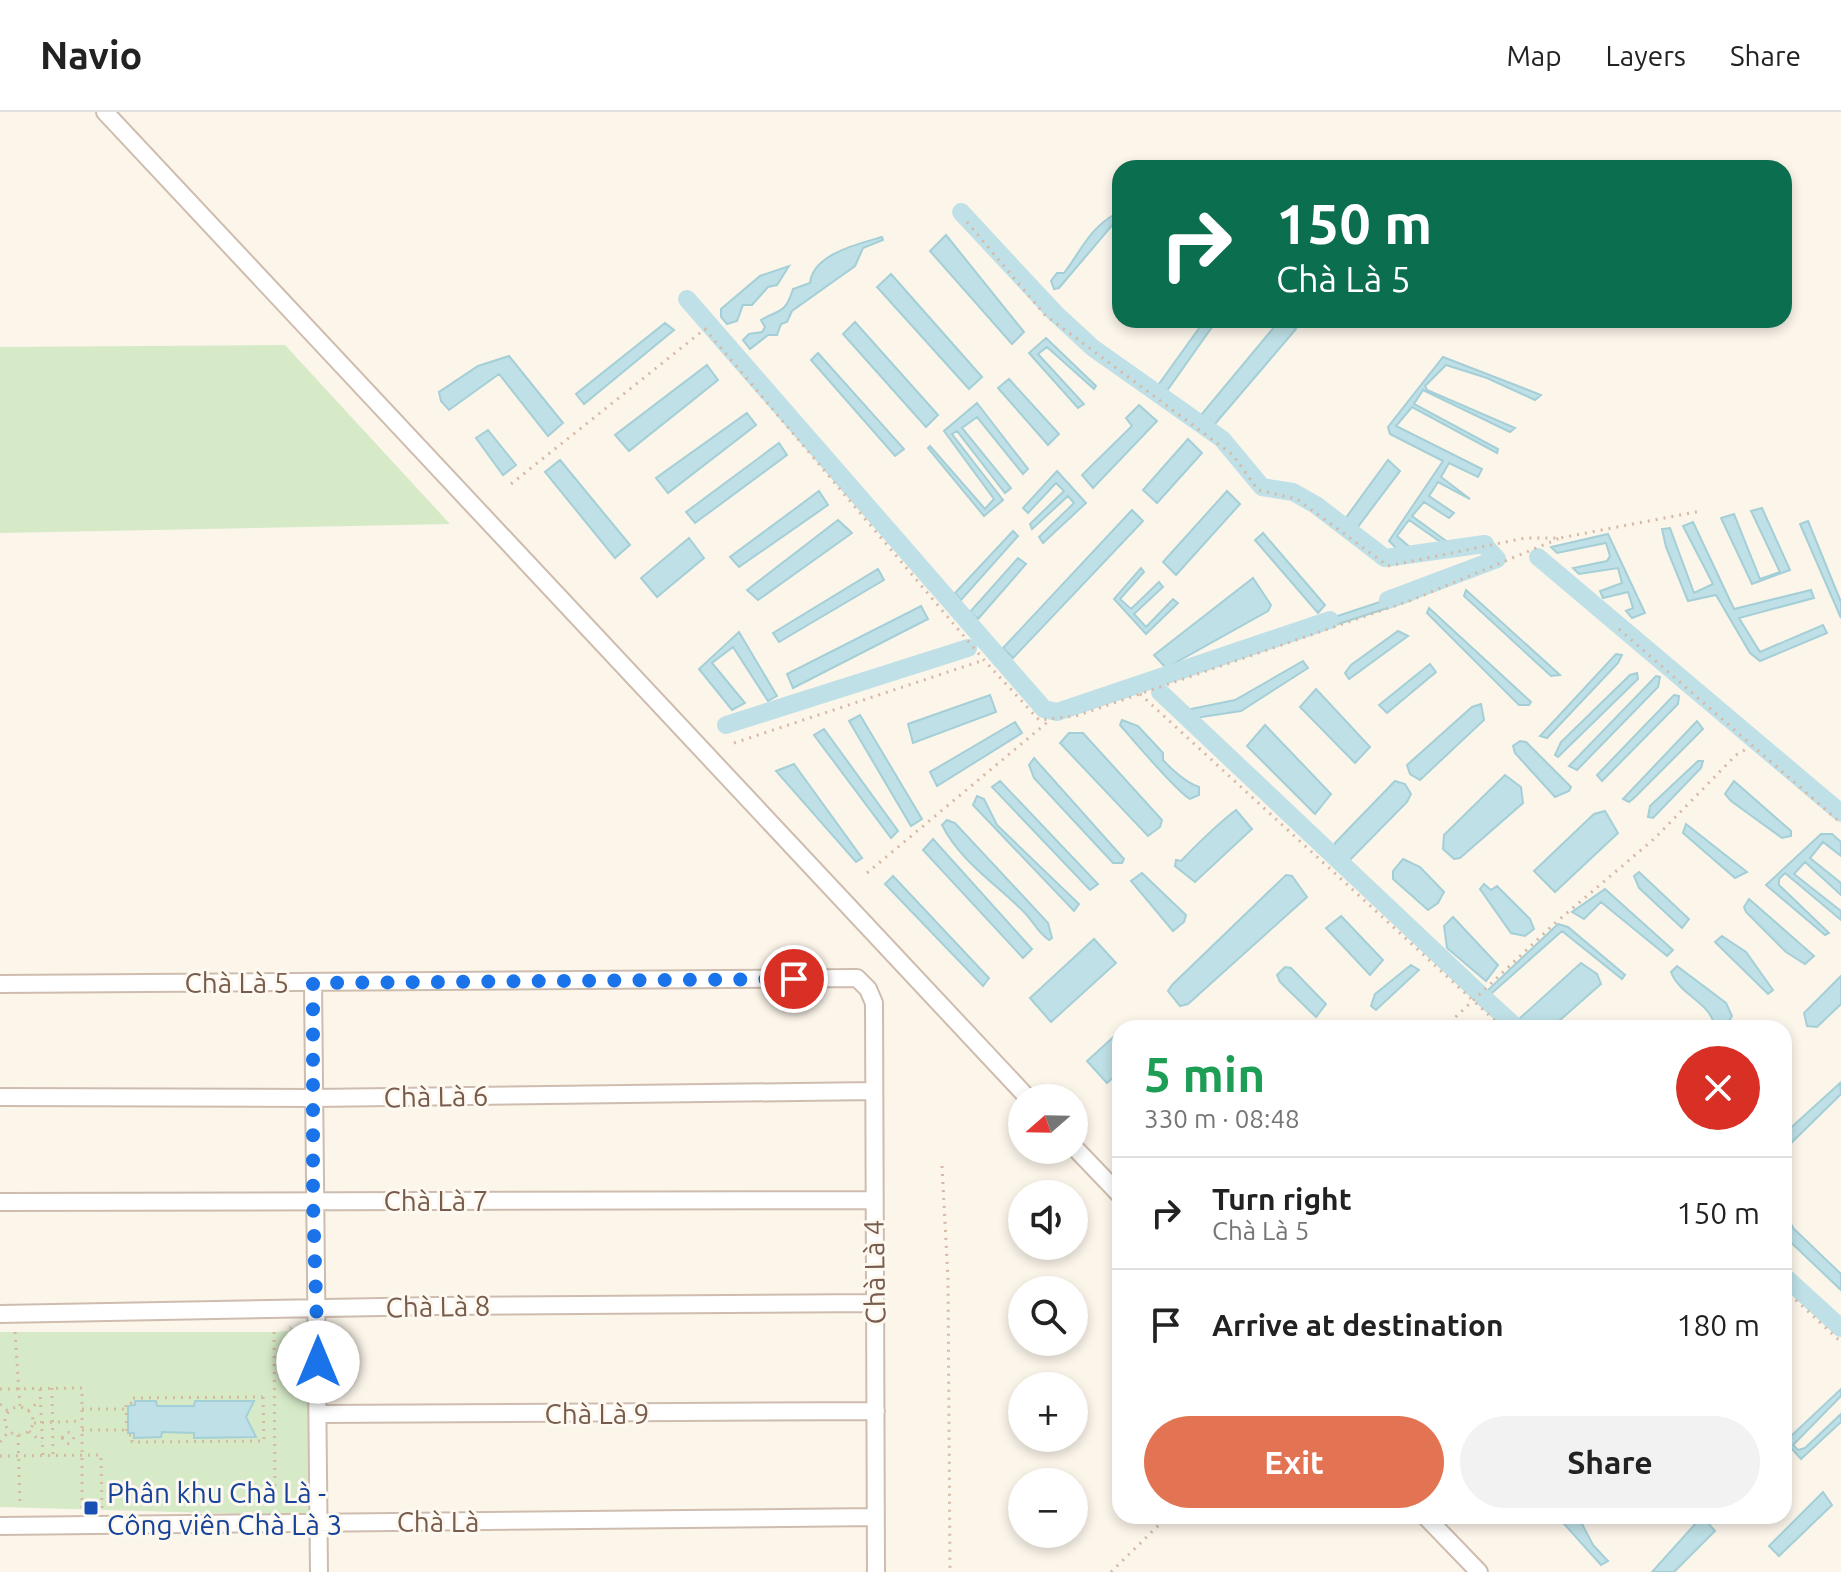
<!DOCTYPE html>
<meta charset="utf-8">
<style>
:root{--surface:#fff;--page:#f2f2f2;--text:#222;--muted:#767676;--line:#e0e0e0;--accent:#e27353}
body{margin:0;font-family:Ubuntu,sans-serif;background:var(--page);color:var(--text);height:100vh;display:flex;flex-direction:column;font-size:30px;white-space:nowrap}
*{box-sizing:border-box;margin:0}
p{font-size:26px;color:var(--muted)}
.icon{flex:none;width:44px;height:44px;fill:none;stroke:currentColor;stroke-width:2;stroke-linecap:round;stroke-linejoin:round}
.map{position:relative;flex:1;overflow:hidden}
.side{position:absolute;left:1112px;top:908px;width:680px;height:504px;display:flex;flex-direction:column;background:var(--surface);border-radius:24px;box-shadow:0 4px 12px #0003}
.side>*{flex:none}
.hud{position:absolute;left:1112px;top:48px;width:680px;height:168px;border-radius:24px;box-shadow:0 4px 12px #0003;background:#0b6e4f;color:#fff;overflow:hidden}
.needle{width:52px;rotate:250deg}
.tools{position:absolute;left:1008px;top:972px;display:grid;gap:16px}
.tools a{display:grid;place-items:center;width:80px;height:80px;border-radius:50%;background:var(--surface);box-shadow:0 4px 12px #0003;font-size:40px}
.pin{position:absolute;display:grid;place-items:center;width:68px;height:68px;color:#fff;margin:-34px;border:4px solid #fff;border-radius:50%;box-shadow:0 2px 8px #0007}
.me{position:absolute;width:88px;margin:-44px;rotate:0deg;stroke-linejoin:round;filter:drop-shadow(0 0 6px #0008)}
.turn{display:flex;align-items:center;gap:28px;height:168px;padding:0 32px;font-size:36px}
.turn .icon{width:104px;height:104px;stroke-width:2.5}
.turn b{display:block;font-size:56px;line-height:68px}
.round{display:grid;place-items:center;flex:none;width:84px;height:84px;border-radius:42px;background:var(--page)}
.head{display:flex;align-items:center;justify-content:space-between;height:136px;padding:0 32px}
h1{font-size:48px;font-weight:700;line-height:60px;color:#1e9e55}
.action{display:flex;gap:16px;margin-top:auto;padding:16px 32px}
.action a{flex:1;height:92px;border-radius:48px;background:var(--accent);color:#fff;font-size:32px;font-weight:700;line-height:92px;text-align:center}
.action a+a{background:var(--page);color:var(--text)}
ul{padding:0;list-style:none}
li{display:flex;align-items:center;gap:24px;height:112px;padding:0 32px;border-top:2px solid var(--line)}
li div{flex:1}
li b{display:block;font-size:30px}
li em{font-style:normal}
header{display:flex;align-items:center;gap:48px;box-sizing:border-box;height:112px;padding:0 40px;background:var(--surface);border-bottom:2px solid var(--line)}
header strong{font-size:38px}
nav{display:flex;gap:44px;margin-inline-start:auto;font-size:28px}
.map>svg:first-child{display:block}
</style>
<header>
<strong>Navio</strong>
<nav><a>Map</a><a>Layers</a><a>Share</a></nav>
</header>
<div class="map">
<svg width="1841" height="1460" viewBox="0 0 1841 1460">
<rect width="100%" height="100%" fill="#fcf5ea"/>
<!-- green -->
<path fill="#d6eac8" d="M285,233L450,412L0,421V235Z
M289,1213L306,1227L314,1404L0,1395V1220H274L289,1219Z"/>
<!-- water -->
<path fill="#bee0e6" stroke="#a5cfd7" stroke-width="2" d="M1115,102L1120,104L1059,176L1054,177L1051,169L1057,161H1064C1081,139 1089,117 1115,102Z
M946,123L1024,220L1012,232L930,139Z
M882,125L883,128L863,136L855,154L792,199L787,210L781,212L777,223H768L750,237L743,228L749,222L762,220L765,215L761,208C779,197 785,203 793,177L810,171C813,142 858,132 882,125Z
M789,154L777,173L768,175L752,193H743L737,209L727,212L721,205V197L760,164Z
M891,162L982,265L969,277L877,175Z
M1205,208H1217L1164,283L1156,276Z
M1280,208L1296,217L1215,312L1201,303Z
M855,210L938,303L926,315L843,222Z
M665,211L674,218L584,292L576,282Z
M1046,226L1096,274L1094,277L1047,235L1038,242L1084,292L1078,296L1029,241Z
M818,241L904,337L895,344L811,248Z
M509,244L563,311L548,324L499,262L449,298L441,289L439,280L478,254Z
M1443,245L1541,283L1535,288L1487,266L1446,253L1425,274L1427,278L1515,316L1510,320L1423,278L1414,292L1498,337L1497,341L1412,295L1396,314L1482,357L1478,365L1449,351L1441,365L1470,387L1438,370L1429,384L1454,401L1449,406L1424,390L1412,404L1449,431L1445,433L1409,408L1397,424L1412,437L1400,440L1389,429L1443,349L1390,322L1388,315Z
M707,253L718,268L629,339L615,323Z
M1009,267L1059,322L1048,333L998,276Z
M977,291L1028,357L1023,362L977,305L962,316L1011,376L1005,381L957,319L952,322L1003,388L984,404L928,336L930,334L985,397L994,387L944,319Z
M1139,293L1157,309L1093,376L1082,363L1132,314L1126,306Z
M747,301L756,313L668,381L656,366Z
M488,318L516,353L503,363L476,326Z
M1188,327L1202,341L1157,391L1143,378Z
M779,331L787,343L695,411L686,400Z
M560,348L630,433L615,446L545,360Z
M1388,348L1400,359L1357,416L1345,407Z
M1057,359L1086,391L1043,431L1039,425L1074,391L1068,384L1032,417L1030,412L1064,379L1056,371L1028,401L1023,396Z
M819,379L828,393L739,455L730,445Z
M1227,379L1240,392L1176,463L1163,450Z
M1762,396L1790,458L1752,472L1721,406L1734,402L1760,467L1780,460L1751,399Z
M1132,398L1143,409L1013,546L1003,536Z
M838,408L852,421L758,488L747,478Z
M1808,409L1841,490V506L1800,412Z
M1693,410L1734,497L1811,478L1814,486L1739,506L1760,540L1823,513L1827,521L1760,549L1750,541L1716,483L1688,489L1666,435L1662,417L1670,416L1694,481L1713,472L1683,414Z
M1013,419L1018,424L961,488L955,481Z
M1263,421L1325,493L1318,501L1255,428Z
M1608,422L1645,501L1632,506L1626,499L1633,496L1628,480L1603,486L1600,479L1622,471L1618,456L1579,462L1573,456L1607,449L1610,444L1606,431L1557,441L1551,435Z
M689,426L704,446L657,485L641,466Z
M1018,446L1026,452L978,507L970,500Z
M1141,456L1144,460L1120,487L1131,497L1159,470L1163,475L1134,502L1146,515L1173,487L1178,491L1146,522L1114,487Z
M878,457L884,468L779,530L773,521Z
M1253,466L1271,493L1268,499L1166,556L1154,543Z
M1466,478L1560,563L1551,564L1464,484Z
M1410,480L1412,488L1323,517L1310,519L1307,514Z
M921,494L928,507L793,576L787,562Z
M1429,496L1531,590L1529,593H1519L1427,501Z
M1398,519L1408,524L1349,567L1345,561L1351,553Z
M739,520L777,584L768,589L733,535L712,551L745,591L732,598L699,557Z
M1616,542L1622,543L1618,551L1547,626L1540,624Z
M1303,549L1308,556L1241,599L1189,607L1186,598L1235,588Z
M1430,552L1436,560L1387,601L1379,593Z
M1637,561L1638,567L1558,645L1555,643L1561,630L1630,563Z
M1656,564L1660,565L1658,575L1577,658L1569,654Z
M1316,577L1370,635L1355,651L1300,595Z
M990,583L996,600L913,631L908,612Z
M1674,583L1679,584L1678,592L1602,669L1597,663Z
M1481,592L1484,608L1420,668L1410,662L1407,653L1472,595Z
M860,603L922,707L911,714L849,609Z
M1122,608L1138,614L1163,641V648C1172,658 1187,671 1199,675V683L1190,687C1176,679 1133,628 1120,613Z
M1697,609L1703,617L1634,686L1629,690L1623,687Z
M1015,610L1022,621L937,674L930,660Z
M1265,613L1331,682L1315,702L1247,634Z
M824,617L898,719L891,726L814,623Z
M1069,621H1083L1162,708L1160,715L1148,724L1060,631Z
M1520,629L1526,630L1571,675L1569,679L1555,685L1515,641L1513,634Z
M1034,646L1124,747L1122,751H1113L1034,666L1029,653Z
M1698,649H1703L1701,656L1653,706L1648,705L1650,694Z
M794,652L862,746L856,750L776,659Z
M1505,663L1521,675L1523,691L1460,746L1454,747L1443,737L1444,723Z
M1000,669L1098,772L1090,778L992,675Z
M1395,669L1405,672L1411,682L1407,690L1348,750L1342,749L1335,740V731Z
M1734,669L1791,719V724L1782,726L1731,689L1725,682Z
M977,684L984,687L997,713L1079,792L1074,799L973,693Z
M1236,698L1252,717L1195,770L1175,754L1176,748L1181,749C1195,734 1220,710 1236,698Z
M1605,699L1618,721L1555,780L1534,759L1594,702Z
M947,708L955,711L1048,811L1052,826L1049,828C1038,821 1033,809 1024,800C996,772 960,749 942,713Z
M1686,712L1747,760L1735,766L1683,721Z
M1821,722H1832L1841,730V744L1823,730L1810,746L1841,771V783L1805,750L1794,762L1841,799V808L1785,761L1779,767V773L1829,821L1825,823L1766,773Z
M933,727L1032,837L1023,846L923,738Z
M1403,747L1420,755L1444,780L1438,791L1428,798L1393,767V759Z
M1639,760L1689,807L1682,816L1639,776L1634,764Z
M1142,761L1186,803L1184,810L1173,819L1131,769Z
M1286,763L1292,764L1307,785L1188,892L1180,894L1168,879L1172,873Z
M893,764L989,866L983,874L885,772Z
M1484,772L1491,778L1497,774L1530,807L1534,817L1525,824L1511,821L1480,777Z
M1605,777L1673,838L1667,844L1601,790L1584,807L1572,800Z
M1749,787L1814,844L1805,852L1786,840L1746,800L1744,795Z
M1341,804L1383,848L1370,863L1326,816Z
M1453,805L1498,853L1486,869L1447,836L1444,814Z
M1558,812L1568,815L1625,863L1622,867L1562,819L1492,881L1486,880Z
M1722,824L1746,840L1773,878L1768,882L1715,830Z
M1094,827L1116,851L1051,910L1030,886Z
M1581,851L1597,862L1601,872L1551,916H1523L1519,907Z
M1411,853L1419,858L1376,898L1371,894L1375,882Z
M1677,854L1726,891L1732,904L1728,911H1714C1707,889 1679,882 1671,860Z
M1285,855L1291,856L1326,892L1316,905L1280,870L1277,863Z
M1841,864V892L1817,915L1807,914L1804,901Z
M1120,919V959L1107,971L1087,949Z
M1840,971L1841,982L1784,1038V1022Z
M1787,1103L1793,1116L1841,1162V1178L1784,1124Z
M1841,1277V1284L1793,1333L1798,1338L1805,1336L1841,1302V1310L1801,1347L1784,1328V1322L1790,1325Z
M135,1289H156L157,1294H194L195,1289H254L246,1305L256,1325L194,1326V1321L162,1320L161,1325L134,1326V1321H128V1294L135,1293Z
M1823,1380L1832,1393L1779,1444L1769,1434Z
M1557,1404H1578L1593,1433L1608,1449L1601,1453Z
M1697,1410L1708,1411L1715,1419L1674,1460H1652Z"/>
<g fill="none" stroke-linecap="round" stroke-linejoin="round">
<!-- canal -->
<path stroke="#bee0e6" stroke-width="18" d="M961,100L1055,201L1093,236L1222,327L1262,375L1293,380L1316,393L1385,446L1485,432
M687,187L1044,597L1057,600L1330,508
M1538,445L1841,701
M1388,488L1497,447L1488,437
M1160,580L1479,881
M726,613L968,536
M1484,886L1517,916
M1784,1164L1841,1216"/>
<defs>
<path id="minor" d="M105,0L1028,986
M313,871L319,1460
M0,872L857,866L868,877L874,891L876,1460
M0,985L313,986L873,979
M1074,1035L1120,1083
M0,1090L873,1088
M0,1202L438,1194L876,1191
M318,1302L876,1299
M1425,1404L1479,1460
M0,1414L876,1405"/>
</defs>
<!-- minor casing -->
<use href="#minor" stroke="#cebdaf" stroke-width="20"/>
<!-- path -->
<path stroke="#d6b8a5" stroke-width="3" stroke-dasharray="2 6" stroke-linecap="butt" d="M967,110L1045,203L1233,343L1258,378L1297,387L1388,454L1525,426H1560L1701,399
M511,372L705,217L984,548L1039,608L1076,604L1412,488L1560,426
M1619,517L1841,711
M1140,582L1503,916
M734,631L984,548
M867,761L1050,608
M1444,916L1554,812L1654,727L1736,643L1750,635
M942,1054L948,1167L950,1460
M1784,1177L1841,1230
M15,1220L20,1295
M274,1220L275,1395
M52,1276L53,1343
M0,1277L82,1276V1396
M40,1277L43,1343
M263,1285L264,1329L132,1330V1323H127L126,1291H131V1286Z
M0,1292L9,1300
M5 1309a14 14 0 1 1 28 0a14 14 0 1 1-28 0Z
M82,1297H126
M28,1299L40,1288
M34,1311L82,1309
M82,1318H126
M29,1319L41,1330
M62.5 1326a5.5 5.5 0 1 1 11 0a5.5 5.5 0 1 1-11 0Z
M18,1323L20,1394
M0,1330L10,1318
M0,1344L101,1343L102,1396
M1111,1460L1168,1404"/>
<!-- minor -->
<use href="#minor" stroke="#fff" stroke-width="16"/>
</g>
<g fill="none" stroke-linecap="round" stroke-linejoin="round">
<!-- route -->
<path stroke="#1a73e8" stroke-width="14" stroke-dasharray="0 25.2" d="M318,1250L313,1088V871L794,867"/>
</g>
<!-- markers -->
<rect fill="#1a4fb4" stroke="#fef9f0" stroke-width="3" x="83" y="1388" width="16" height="16" rx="4"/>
<g text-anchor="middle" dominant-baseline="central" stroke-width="6" stroke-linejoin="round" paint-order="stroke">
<!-- street labels -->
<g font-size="28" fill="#775c4d" stroke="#fef9f0">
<text x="237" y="870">Chà Là 5</text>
<text transform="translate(436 984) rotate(-1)">Chà Là 6</text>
<text x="436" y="1088">Chà Là 7</text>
<text transform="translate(874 1160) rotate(-91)">Chà Là 4</text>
<text transform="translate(438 1194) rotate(-1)">Chà Là 8</text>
<text x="597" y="1301">Chà Là 9</text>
<text x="438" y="1409">Chà Là</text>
</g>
<!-- transit labels -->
<g font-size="28" fill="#164399" stroke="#fef9f0" text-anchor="start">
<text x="107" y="1380">Phân khu Chà Là -<tspan x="107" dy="32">Công viên Chà Là 3</tspan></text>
</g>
</g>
</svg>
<div class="tools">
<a><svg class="needle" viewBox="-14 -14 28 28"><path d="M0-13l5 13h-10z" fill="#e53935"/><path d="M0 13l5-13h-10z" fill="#767676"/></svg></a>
<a><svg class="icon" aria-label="sound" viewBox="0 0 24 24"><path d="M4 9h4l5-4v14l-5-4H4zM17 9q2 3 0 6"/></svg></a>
<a><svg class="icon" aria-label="search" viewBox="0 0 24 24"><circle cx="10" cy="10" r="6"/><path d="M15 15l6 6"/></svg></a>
<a>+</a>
<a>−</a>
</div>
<div class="pin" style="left:794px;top:867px;background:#d93025"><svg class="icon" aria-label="arrive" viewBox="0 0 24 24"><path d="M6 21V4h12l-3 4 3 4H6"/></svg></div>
<svg class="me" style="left:318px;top:1250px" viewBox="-20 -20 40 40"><circle r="19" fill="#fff"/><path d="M0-13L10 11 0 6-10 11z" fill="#1a73e8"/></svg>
<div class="hud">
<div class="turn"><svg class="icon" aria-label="right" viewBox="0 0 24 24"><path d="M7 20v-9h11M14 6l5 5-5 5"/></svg><div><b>150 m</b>Chà Là 5</div></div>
</div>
<section class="side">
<div class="head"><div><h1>5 min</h1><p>330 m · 08:48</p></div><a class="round" style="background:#d93025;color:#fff"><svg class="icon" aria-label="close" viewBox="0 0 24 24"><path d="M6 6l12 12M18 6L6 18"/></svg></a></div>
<ul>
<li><svg class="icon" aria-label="right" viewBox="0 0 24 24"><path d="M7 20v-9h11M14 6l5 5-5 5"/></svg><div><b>Turn right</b><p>Chà Là 5</p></div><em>150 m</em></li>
<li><svg class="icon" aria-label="arrive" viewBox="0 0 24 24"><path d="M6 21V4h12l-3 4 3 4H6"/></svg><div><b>Arrive at destination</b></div><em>180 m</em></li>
</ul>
<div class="action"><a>Exit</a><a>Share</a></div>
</section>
</div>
